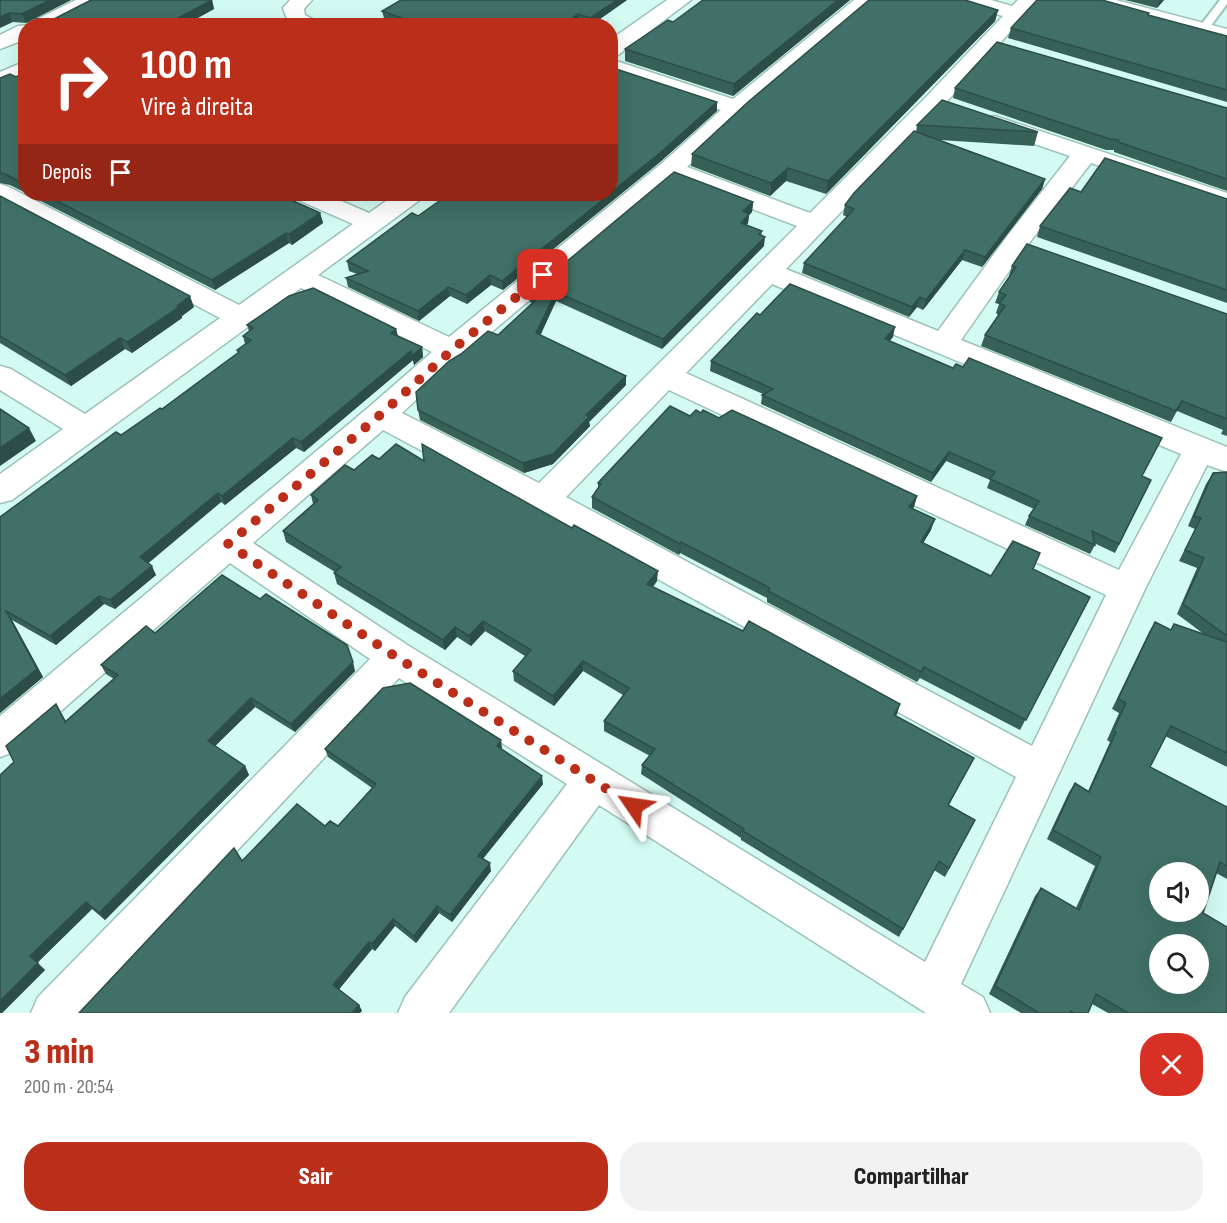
<!DOCTYPE html>
<html lang="pt">
<meta charset="utf-8">
<style>
:root{--surface:#fff;--page:#f2f2f2;--text:#222;--muted:#767676;--accent:#bb2f1a}
body{margin:0;font-family:"Sofia Sans Condensed",sans-serif;background:var(--page);color:var(--text);height:100vh;display:flex;flex-direction:column;font-size:22px;white-space:nowrap}
*{box-sizing:border-box;margin:0}
p{font-size:20px;color:var(--muted)}
.icon{flex:none;width:33px;height:33px;fill:none;stroke:currentColor;stroke-width:2;stroke-linecap:round;stroke-linejoin:round}
.map{position:relative;height:1013px;overflow:hidden}
.drawer{display:flex;flex-direction:column;background:var(--surface);flex:1}
.drawer>*{flex:none}
.banner{position:absolute;left:18px;top:18px;width:600px;height:183px;border-radius:24px;box-shadow:0 6px 24px #0002;background:#bb2f1a;color:#fff;overflow:hidden}
.controls{position:absolute;left:1149px;top:862px;display:grid;gap:12px}
.controls a{display:grid;place-items:center;width:60px;height:60px;border-radius:50%;background:var(--surface);box-shadow:0 6px 24px #0002;font-size:30px}
.pin{position:absolute;display:grid;place-items:center;width:51px;height:51px;color:#fff;margin:-26px;border-radius:12px;box-shadow:0 3px 9px #0006}
.me{position:absolute;width:66px;margin:-33px;rotate:302deg;stroke-linejoin:round;filter:drop-shadow(0 0 4px #0008)}
.turn{display:flex;align-items:center;gap:21px;height:126px;padding:0 24px;font-size:27px}
.turn .icon{width:78px;height:78px;stroke-width:2.5}
.turn b{display:block;font-size:42px;line-height:51px}
.then{display:flex;align-items:center;height:57px;padding:0 24px;background:#0003;gap:12px;font-size:22px}
.round{display:grid;place-items:center;flex:none;width:63px;height:63px;border-radius:24px;background:var(--page)}
.head{display:flex;align-items:center;justify-content:space-between;height:102px;padding:0 24px}
h1{font-size:36px;font-weight:800;line-height:45px;color:var(--accent)}
.cta{display:flex;gap:12px;margin-top:auto;padding:12px 24px}
.cta a{flex:1;height:69px;border-radius:24px;background:var(--accent);color:#fff;font-size:24px;font-weight:800;line-height:69px;text-align:center}
.cta a+a{background:var(--page);color:var(--text)}
.map>svg:first-child{display:block}
</style>
<div class="map">
<svg width="1227" height="1013" viewBox="0 0 1227 1013">
<rect width="100%" height="100%" fill="#d3fbf3"/>
<g fill="none" stroke-linecap="round" stroke-linejoin="round">
<defs>
<path id="service" d="M1220,0H1227V4L1207,31H1199L1198,29Z"/>
<path id="minor" d="M76,0H102L99,4L56,26H26V39L0,49V35L18,26L28,25L31,22Z
M290,0H312L304,9L305,15L318,22L321,26H294L288,22L283,8Z
M667,0H691L618,55L610,56V40Z
M854,0H877L745,113L687,167L810,213L926,97L1003,16L961,4L958,0H991L1012,6L1018,0H1039L942,107L786,269L938,331L1008,235L1070,156L987,128L983,123L987,118L995,116L1227,193V209L1091,163L1026,247L961,340L1227,447V472L1207,465L1145,589L961,984L983,997L990,1013H926L599,805L449,1013H398L405,997L567,784L399,678L85,1013H31L38,997L370,659L230,563L14,752L0,757V716L369,407L432,352L301,288L12,500L0,503V474L63,429L0,390V366L11,369L85,414L220,318L0,202V184L9,187L239,305L353,224L296,199L293,194H325L369,213L396,194H424L421,199L318,275L449,337L661,164L721,110L610,73V59L733,99ZM673,179L797,226L539,483L402,413L462,357ZM772,284L1181,454L1119,570L686,373ZM669,390L1106,595L1032,746L566,497ZM383,430L531,509L1016,777L925,962L409,646L253,543Z
M1082,0H1116L1227,29V42L1085,4Z
M26,61V77L0,88V72Z"/>
</defs>
<!-- service casing -->
<use href="#service" stroke="#9bc2ba" stroke-width="4"/>
<!-- minor casing -->
<use href="#minor" stroke="#9bc2ba" stroke-width="3"/>
<!-- service -->
<use href="#service" fill="#fff" fill-rule="evenodd"/>
<!-- minor -->
<use href="#minor" fill="#fff" fill-rule="evenodd"/>
</g>
<!-- wall -->
<path fill="#376059" d="M0,0H71L26,23L13,22Z
M212,0L214,9L183,26H37L35,19H54Z
M401,0H627L590,26L579,21L573,26H405L384,18L382,11Z
M850,0L733,96L625,61V49L673,22Z
M1125,0H1164L1157,8Z
M998,10L995,21L826,194L786,181L770,196L691,166L692,154Z
M1148,15L1227,36V102L1008,38L1011,28Z
M26,75V193L10,185L0,183V78Z
M955,88L1227,108V191L1114,152V150H1106L953,98Z
M717,102V111L660,162L503,290L491,285L467,304L450,296L419,321L348,287L346,278L357,274L349,271L347,261L418,216Z
M917,125L1038,132L1034,146L940,140L1045,179L1042,189L982,267L962,260L923,310L917,307L909,317L802,273L804,263L847,217L843,215L845,205L916,132Z
M1081,192L1227,199V303L1037,237L1040,226Z
M27,194H279L320,213L323,223L292,245L289,243L215,290Z
M0,196L194,307L182,316V318L132,353L125,349L71,386L0,343Z
M753,202L752,212L749,215L748,223L747,225L762,231L761,235L764,246L662,349L556,301L540,335L626,376V385L589,422L590,426L553,464L524,473L420,420L418,410L532,303L530,302L529,293Z
M1012,266L1227,314V436L1221,434L1223,430L1177,411L1171,422L981,346L985,335L998,315L996,313L999,304L995,303L999,292L1010,277L1009,276Z
M760,315L893,337L889,341L1142,476L1151,480L1115,553L1094,543L1095,545L1090,554L1025,525L1029,516L1034,509L987,488L990,480L946,461L931,482L761,404L762,395L763,394L710,371L711,361Z
M247,325L396,329L398,336L422,347L423,357L414,365L413,360L304,452L296,448L225,505L221,502L148,563L156,575L115,609L104,604L56,645L12,620L43,677L0,713V517L121,435L162,409L238,353L237,350L245,344L243,336L249,331Z
M701,413L719,418L917,496L913,509L931,530L923,543L991,576L1033,569L1090,597L1020,730L920,678L917,682L767,602V598L680,553L679,555L592,508V497L598,489V483L690,416Z
M379,459L424,461L657,581L653,587L743,631L900,704L896,716L974,758L949,805L975,820L945,877L934,870L899,937L741,840V838L641,774L642,765L650,756L604,731V721L623,695L583,671L554,706L514,681L513,671L525,656L485,631L471,646L457,637L445,650L337,584L334,573L335,572L286,542L283,531L313,504L311,495L354,470Z
M1227,472V767L1165,736L1150,767L1227,807V879L1216,873L1203,913L1227,1013H1108L1092,1004L1088,1013H1021L989,994L1035,896L1041,888L1076,908L1095,866L1047,839L1069,792L1075,783L1088,791L1110,742L1107,740L1119,713L1112,709L1149,632L1155,622L1171,630L1174,624L1205,635L1177,614L1197,568L1179,561L1195,529L1188,526L1206,484L1213,473Z
M155,633L355,671L295,732L255,707L215,746L245,766L249,775L105,920L92,909L37,963L45,970L2,1013H0L14,762L56,704L66,721L114,679L106,674L101,665Z
M502,748L501,749L543,784L483,859L491,871L452,922L439,913L416,943L395,926L375,951L372,949L339,989L359,1005L362,1011L79,1013L242,861L325,826H338L372,788L328,757L325,749Z"/>
<!-- shaded-wall -->
<path fill="#2d4e48" d="M50,0H71L26,23L22,14Z
M212,0L214,9L183,26H163Z
M617,0H627L590,26V18Z
M838,0H850L733,96L734,84Z
M1160,0H1164L1157,8Z
M998,10L995,21L826,194L828,181Z
M9,13L13,22L0,28V17Z
M578,14L579,21L573,26H562Z
M717,102V111L660,162L503,290L502,281Z
M788,168L786,181L770,196L771,183Z
M1045,179L1042,189L982,267L985,257Z
M753,202L752,212L749,215L748,223L740,232L743,211Z
M320,213L323,223L292,245L289,234Z
M286,233L289,243L215,290L212,280Z
M765,237L764,246L662,349L663,339Z
M965,250L962,260L923,310L926,300Z
M490,275L491,285L467,304L466,295Z
M448,287L450,296L419,321L418,311Z
M556,292V301L537,343L536,333Z
M190,296L194,307L182,316V318L132,353L127,342Z
M920,297L917,307L909,317L912,307Z
M895,327L893,337L883,349L885,339Z
M396,329L398,338L391,333Z
M120,338L125,349L71,386L65,375Z
M422,347L423,357L414,365L413,360L304,452L301,442L411,351Z
M626,376V385L589,422L590,426L553,464L524,473L523,463L586,415Z
M29,428L36,441L0,466V448Z
M293,438L296,448L225,505L222,496Z
M949,452L946,461L931,482L933,473Z
M218,493L221,502L145,566L140,557Z
M917,496L914,507L906,518L909,507Z
M935,519L931,530L917,553L921,542Z
M681,542L680,553L679,555L680,544Z
M152,566L156,575L115,609L110,600Z
M658,571L657,581L647,594V584Z
M99,596L104,604L56,645L50,636Z
M6,611L12,620L43,677L0,713V699Z
M483,621L485,631L471,646L469,636Z
M455,627L457,637L445,650L443,640Z
M583,661V671L554,706L553,696Z
M353,662L355,671L295,732L291,724Z
M251,698L255,707L212,749L208,741Z
M900,704L897,714L890,724L894,715Z
M501,740L502,748L498,754L497,746Z
M245,766L249,775L105,920L99,913Z
M542,776L543,784L479,863L478,856Z
M490,863L491,871L452,922L450,915Z
M86,902L92,909L37,963L30,956Z
M437,906L439,913L416,943L414,936Z
M393,919L395,926L375,951L372,944Z
M369,942L372,949L337,992L333,985Z
M38,963L45,970L2,1013H0V1001Z
M359,1005L362,1011L360,1013H352Z"/>
<!-- building -->
<path fill="#407067" stroke="#2d4e48" stroke-width="1.5" fill-rule="evenodd" d="M0,0H50L22,14L9,13L0,17Z
M91,0H212L163,26H50L35,19H54Z
M401,0H617L590,18L578,14L562,26H424L382,11Z
M703,0H838L734,84L625,49L668,20L673,22Z
M869,0H965L998,10L828,181L788,168L771,183L692,154L748,102Z
M1037,0H1102L1149,13L1148,15L1227,36V90L1011,28Z
M997,42L1227,108V179L1118,142L1119,140L1110,139L955,88Z
M616,69L717,102L660,153L610,193V73Z
M22,73L26,75V185L5,174L0,173V78L10,74L16,77Z
M942,100L1038,132L917,125Z
M914,131L1045,179L985,257L965,250L926,300L920,297L912,307L804,263L854,209L845,205L854,193Z
M1105,158L1227,199V290L1040,226L1070,188L1081,192Z
M674,172L753,202L743,211L749,214L741,223L762,231L759,234L765,237L663,339L556,292L536,333L626,376L586,415L589,417L553,454L523,463L418,410L416,392L449,361L461,354L488,331L498,335L539,297L529,293Z
M43,194H278L320,213L289,234L286,233L212,280Z
M449,194H610L502,281L490,275L466,295L448,287L418,311L346,278L368,271L347,261L412,213L418,216Z
M0,196L190,296L177,306L179,307L127,342L120,338L65,375L0,336Z
M1027,244L1227,314V419L1182,401L1176,411L985,335L1005,306L999,303L1006,295L999,292L1016,267L1012,266Z
M790,284L895,327L885,339L953,368L956,364L963,367L969,358L1162,438L1142,476L1151,480L1119,544L1092,531L1095,545L1029,516L1039,501L990,479L995,472L949,452L933,473L762,395L773,389L711,361L757,313L760,315Z
M313,288L396,329L391,333L422,347L412,356L411,351L301,442L293,438L222,496L218,493L140,557L152,566L110,600L99,596L50,636L6,611L37,669L0,699V517L116,432L121,435L160,408L162,409L239,352L237,350L251,340L243,336L253,328L247,325L289,296Z
M670,406L690,416L696,410L701,413L703,410L719,418L732,410L917,496L909,507L935,519L921,542L991,576L1013,541L1040,553L1033,569L1090,597L1026,720L924,667L921,672L768,591L770,588L681,542L680,544L592,497L601,484L598,483Z
M0,409L29,428L0,448Z
M396,444L424,461L422,444L572,528L574,525L658,571L647,584L743,631L749,621L900,704L894,715L974,758L948,805L975,820L949,868L939,861L903,929L743,831L744,829L642,765L655,749L604,721L629,688L583,661L553,696L513,671L531,650L483,621L469,636L455,627L443,640L334,573L341,567L283,531L318,500L311,495L345,465L354,470L372,455L379,459Z
M1227,472V636L1183,604L1204,558L1185,550L1201,518L1194,516L1213,473Z
M222,575L260,599L266,594L347,645L353,662L291,724L251,698L208,741L245,766L99,913L86,902L30,956L38,963L0,1001V775L14,762L6,746L56,704L65,722L118,675L101,665L146,626L155,633Z
M1155,622L1171,630L1174,624L1227,642V753L1171,726L1150,767L1227,807V866L1220,862L1203,913L1227,927V1013H1128L1096,994L1088,1013H1074L1071,1011L1070,1013H1039L995,986L1041,888L1079,910L1101,857L1053,830L1075,783L1089,792L1116,732L1113,731L1126,703L1118,699ZM1160,873H1198V912H1160ZM1160,945H1198V984H1160Z
M410,683L501,740L497,746L542,776L478,856L490,863L450,915L437,906L414,936L393,919L372,944L369,942L333,985L359,1005L352,1013H79L234,848L242,861L297,804L325,826L330,821L338,826L376,784L325,749L383,688Z"/>
<g fill="none" stroke-linecap="round" stroke-linejoin="round">
<!-- route -->
<path stroke="#bb2f1a" stroke-width="10" stroke-dasharray="0 18" d="M543,275L452,350L380,415L228,544L396,657L634,806"/>
</g>
</svg>
<div class="controls">
<a><svg class="icon" aria-label="sound" viewBox="0 0 24 24"><path d="M4 9h4l5-4v14l-5-4H4zM17 9q2 3 0 6"/></svg></a>
<a><svg class="icon" aria-label="search" viewBox="0 0 24 24"><circle cx="10" cy="10" r="6"/><path d="M15 15l6 6"/></svg></a>
</div>
<div class="pin" style="left:543px;top:275px;background:#d93025"><svg class="icon" aria-label="arrive" viewBox="0 0 24 24"><path d="M6 21V4h12l-3 4 3 4H6"/></svg></div>
<svg class="me" style="left:634px;top:806px" viewBox="-20 -20 40 40"><path d="M0-17L14 15 0 8-14 15z" fill="#bb2f1a" stroke="#fff" stroke-width="4"/></svg>
<div class="banner">
<div class="turn"><svg class="icon" aria-label="right" viewBox="0 0 24 24"><path d="M7 20v-9h11M14 6l5 5-5 5"/></svg><div><b>100 m</b>Vire à direita</div></div>
<div class="then">Depois<svg class="icon" aria-label="arrive" viewBox="0 0 24 24"><path d="M6 21V4h12l-3 4 3 4H6"/></svg></div>
</div>
</div>
<section class="drawer">
<div class="head"><div><h1>3 min</h1><p>200 m · 20:54</p></div><a class="round" style="background:#d93025;color:#fff"><svg class="icon" aria-label="close" viewBox="0 0 24 24"><path d="M6 6l12 12M18 6L6 18"/></svg></a></div>
<div class="cta"><a>Sair</a><a>Compartilhar</a></div>
</section>
